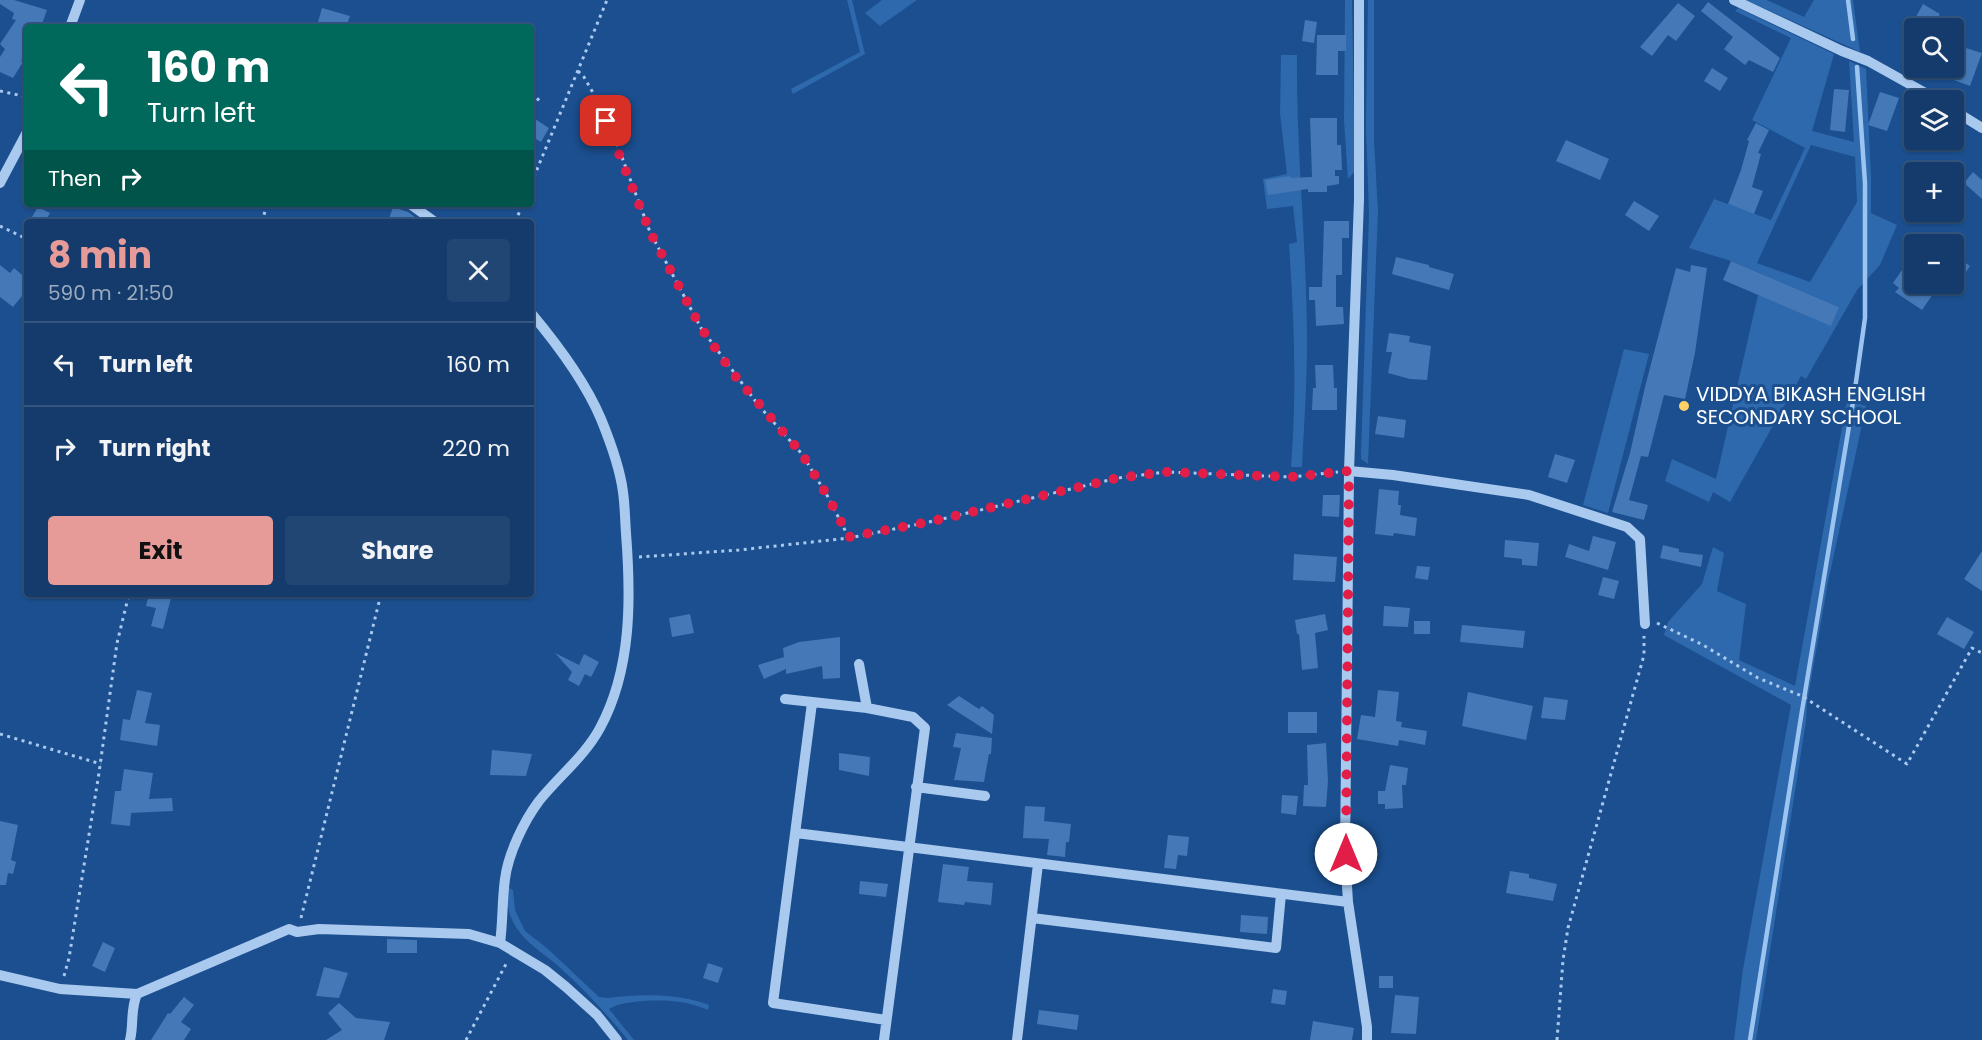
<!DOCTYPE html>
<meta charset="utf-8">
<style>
:root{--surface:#143b6b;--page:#214673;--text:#f1f3f6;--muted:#9dadc1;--line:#33557e;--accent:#e69b98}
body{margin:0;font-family:Poppins,sans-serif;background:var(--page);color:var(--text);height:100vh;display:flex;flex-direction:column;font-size:22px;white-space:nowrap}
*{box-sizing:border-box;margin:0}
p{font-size:20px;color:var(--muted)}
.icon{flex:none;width:33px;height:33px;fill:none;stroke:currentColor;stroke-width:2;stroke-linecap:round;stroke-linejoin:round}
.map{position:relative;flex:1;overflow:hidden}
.panel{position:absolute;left:24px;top:219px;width:510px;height:378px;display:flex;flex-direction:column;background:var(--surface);border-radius:6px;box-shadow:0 2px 4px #0004,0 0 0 2px var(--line)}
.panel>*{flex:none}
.banner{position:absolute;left:24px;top:24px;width:510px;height:183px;border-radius:6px;box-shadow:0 2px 4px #0004,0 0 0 2px var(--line);background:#00695c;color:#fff;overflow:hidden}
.tools{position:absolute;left:1904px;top:18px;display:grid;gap:12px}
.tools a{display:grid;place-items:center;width:60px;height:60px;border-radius:6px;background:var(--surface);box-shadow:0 2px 4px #0004,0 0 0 2px var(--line);font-size:30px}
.pin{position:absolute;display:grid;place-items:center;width:51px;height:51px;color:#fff;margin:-26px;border-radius:12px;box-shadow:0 3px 9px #0006}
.me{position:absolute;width:66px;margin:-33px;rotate:0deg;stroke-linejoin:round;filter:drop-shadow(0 0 4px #0008)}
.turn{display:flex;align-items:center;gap:21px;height:126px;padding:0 24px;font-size:27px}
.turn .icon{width:78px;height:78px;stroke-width:2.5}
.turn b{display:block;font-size:42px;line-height:51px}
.then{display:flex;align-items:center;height:57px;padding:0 24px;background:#0003;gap:12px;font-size:22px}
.round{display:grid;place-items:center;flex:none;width:63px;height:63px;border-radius:6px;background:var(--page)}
.overview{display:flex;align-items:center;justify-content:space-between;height:102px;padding:0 24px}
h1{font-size:36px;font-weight:700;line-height:45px;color:var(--accent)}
.cta{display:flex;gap:12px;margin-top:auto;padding:12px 24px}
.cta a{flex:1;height:69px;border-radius:6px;background:var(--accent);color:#111;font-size:24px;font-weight:700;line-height:69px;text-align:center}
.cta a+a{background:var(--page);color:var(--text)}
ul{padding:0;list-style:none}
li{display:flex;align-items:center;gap:18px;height:84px;padding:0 24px;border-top:2px solid var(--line)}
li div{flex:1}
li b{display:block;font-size:22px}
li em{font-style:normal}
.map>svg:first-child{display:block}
</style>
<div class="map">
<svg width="1982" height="1040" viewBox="0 0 1982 1040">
<rect width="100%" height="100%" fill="#1b4f8f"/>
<!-- green -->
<path fill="#2e69ad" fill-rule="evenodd" d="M847,0H852L865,54L793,94L791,89L860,52Z
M882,0H917L880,26L865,13Z
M1345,0H1352L1355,171L1348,179L1344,121Z
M1368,0H1374V139L1378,212L1368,464L1361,459V453L1369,214L1366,127Z
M1746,0H1767L1804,17L1814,0H1853L1860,52Z
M1738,8L1834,54L1812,131L1854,142L1849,61L1866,69L1871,177V213L1897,225L1880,265L1857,290L1806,379L1801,376L1730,502L1713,492L1709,502L1665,481L1672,459L1716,479L1758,295L1839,307L1731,261L1689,248L1714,199L1771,220L1805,148L1752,120L1791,38L1735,11ZM1811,145L1855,157L1857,202L1810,282L1757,263Z
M1281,55H1297C1296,151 1307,247 1307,343C1307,384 1304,426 1302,467H1291C1297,392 1294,318 1289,244L1297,242L1293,206L1267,209L1263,179L1287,174L1280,113Z
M1624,349L1649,354L1608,513L1583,505Z
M1847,400L1866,406L1828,582L1807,703L1806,721L1756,1040H1734L1743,969L1791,705L1664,635L1668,622L1702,584L1713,547L1724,553L1717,591L1746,604L1739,660L1795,686Z
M508,887L513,890L515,910L525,931L548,949L599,997L608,998C641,994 678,993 709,1005L708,1010C699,1006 689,1003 680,1002C664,999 622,1000 609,1009L634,1040H628C606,1013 583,988 557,965C543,953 526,943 516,927C507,913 507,902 508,887Z"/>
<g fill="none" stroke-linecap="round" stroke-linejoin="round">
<!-- stream -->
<path stroke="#9cc4f0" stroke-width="4.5" d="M1848,0L1853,39
M1750,1040L1801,717L1854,396L1865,318V183L1857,67"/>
</g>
<!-- building -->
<path fill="#4478b7" d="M0,0H14L47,10L41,27H27V51L21,61L23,62L13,78L0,72V57L5,49L0,44L16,20L12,19L14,13L0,4Z
M1708,2L1780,58L1773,72L1749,60L1745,65L1724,49L1733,37L1701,11Z
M1678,3L1695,16L1676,41L1668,35L1652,56L1640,47Z
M1923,4L1940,14L1931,28H1920L1912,24Z
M322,8L350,16L346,27H334L318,22Z
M1305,20L1317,22L1314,43L1302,41Z
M1317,35H1346V51H1338V75H1316Z
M1953,44L1982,53L1970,86L1924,69L1953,68Z
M1712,68L1728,78L1720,91L1704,81Z
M1834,89L1849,90L1845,132L1830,130Z
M1880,92L1899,98L1887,131L1868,125Z
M1310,118H1337V145H1341L1342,170H1335V176H1339V184L1327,186V192H1308V189L1268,195L1265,180L1290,176V178L1312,177Z
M535,119L549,128L541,142L531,136V127Z
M1756,123L1769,130L1758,153L1761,154L1752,187L1763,191L1754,214L1728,204L1741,170L1749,141L1747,140Z
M1566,140L1609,159L1600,180L1556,161Z
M1973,172L1982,180V199L1964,183Z
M1634,201L1659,216L1649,231L1625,215Z
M38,207L50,213L45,222L32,217Z
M393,207L408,212L422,222H388Z
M1324,221H1349V238H1342V275H1336V307H1343L1344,324L1316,326L1315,300H1309V287H1322Z
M1953,254L1970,266L1961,280L1953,274Z
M1396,257L1429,265V267L1454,274L1449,290L1392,274Z
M1731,261L1839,307L1831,326L1723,280Z
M0,265L10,273L14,268L27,279V290L13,307L0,297Z
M1691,265L1707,268L1695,353L1685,399L1664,395L1648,457L1641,456L1629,500L1648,505L1644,520L1612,512L1630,453L1645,387L1676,268L1690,272Z
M1902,270L1914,278V284H1940L1922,310L1895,292L1899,288L1893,283Z
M1389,333L1410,336L1409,342L1431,346L1427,380L1410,379L1388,373L1392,352H1386Z
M1315,365H1333L1334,388H1337V410H1312L1313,388H1316Z
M1378,416L1406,420L1404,438L1375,434Z
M1555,454L1575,460L1567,483L1548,477Z
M1379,489L1399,491L1398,505H1401L1400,515L1417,518L1415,536L1394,533L1393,536L1375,534Z
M1323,495H1340L1339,517L1322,516Z
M1593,536L1616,542L1608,570L1565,557L1569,544L1589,551Z
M1505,540L1539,543L1537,566L1522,565V559L1504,557Z
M1663,545L1679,549V552L1703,555L1701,567L1660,558Z
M1982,551V591L1964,579Z
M1294,554L1337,557L1335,582L1293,580Z
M1417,566L1430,567L1428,580L1415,578Z
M1603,577L1619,581L1614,599L1598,595Z
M149,594H172L163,629L151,626L156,608L146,606Z
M1384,606L1410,608L1408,627L1383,626Z
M690,614L694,633L672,637L669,618Z
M1325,614L1328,630L1315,633L1318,668L1302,670L1299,634H1297L1295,620Z
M1947,617L1974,632L1964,649L1937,634Z
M1414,621H1430V634H1414Z
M1462,625L1525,631L1523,648L1460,642Z
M840,637V678L823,679L822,666L786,674V669L764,679L758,665L784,657L783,648L799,642Z
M555,653L579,665L584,654L599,662L591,677L585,674L579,686L568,680L572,672Z
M137,690L152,693L145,723L160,725L157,746L120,740L123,719L130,720Z
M1378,690L1399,692L1396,721L1402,722L1401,727L1427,731L1425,745L1399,740L1398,746L1357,739L1361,715L1375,717Z
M1468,692L1533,706L1526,740L1462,726Z
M959,696L979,709L982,706L994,715L992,734L947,705Z
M1544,697L1568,700L1565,720L1541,718Z
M1288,712H1317V733H1288Z
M956,733L992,738L991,754H989L984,782L954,780L961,748L953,747Z
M1326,743L1328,781L1326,807L1303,806L1304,785H1308L1307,745Z
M492,750L532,754L526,776L490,775Z
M839,753L870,757L869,776L839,770Z
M1390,765L1408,768L1406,785H1402L1403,808L1385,809V804H1378V791H1385Z
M124,769L153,773L149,799L172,798L173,811L131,813L130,826L111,824L115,791H121Z
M1282,795L1298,796L1296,815L1281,813Z
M1025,806L1045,807L1044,821L1071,824L1069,842H1066L1065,857L1047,855L1049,839L1023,838Z
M0,821L18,825L11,860L16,862L13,874L8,873L6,885H0Z
M1168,835L1189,837L1187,856L1178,855L1176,869L1164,868Z
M943,864L969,867L967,881L993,883L991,905L965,902L964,905L938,902Z
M1510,871L1529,874V878L1557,884L1553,901L1506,893Z
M860,881L888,884L886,897L859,894Z
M1241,915L1268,917L1267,934L1240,932Z
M387,939L417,940V953H387Z
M103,942L115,948L105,972L92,966Z
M708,963L723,968L718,983L703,978Z
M324,967L348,973L339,998L316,996Z
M1379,976H1393V988H1379Z
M1273,989L1287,991L1285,1005L1271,1003Z
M1395,995L1419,997L1416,1034L1391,1033Z
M184,997L194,1005L181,1022L191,1029L184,1040H151L168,1013L170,1014Z
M339,1003L356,1018L390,1022L384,1040H326L342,1030L328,1013Z
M1039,1010L1079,1015L1077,1030L1037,1024Z
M1313,1021L1354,1028L1352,1040H1310Z"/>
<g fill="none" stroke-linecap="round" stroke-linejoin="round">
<!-- path -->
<path stroke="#a9c9ee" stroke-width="3" stroke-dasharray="3 4.5" stroke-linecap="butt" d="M313,26L318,27
M578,71L584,77L592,91L614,136L650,232L701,328L759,406L802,454L828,497L849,538
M0,91L27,97
M531,105L541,97
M531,184L607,0
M262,222L267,204
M515,222L523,204
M0,226L27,239
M639,557L739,550L849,538L929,522L1118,478L1166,472L1291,477L1338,472
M1657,623L1703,645L1758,678L1802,696L1907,764L1972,648L1982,653
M0,734L101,764
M301,918L381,594
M64,976L69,958L99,773L117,643L129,594
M466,1040L506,964
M1557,1040L1563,960L1568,928L1644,655V636"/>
<!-- minor -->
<path stroke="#a9c9ee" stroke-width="10" d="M1359,0V200L1349,471L1345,854L1348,902L1367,1027V1040
M1734,0L1842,51L1868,61L1938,100
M70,27L80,0
M1953,110L1982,128
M0,183L27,132
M410,204L435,222
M1349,471L1393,475L1529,495L1627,527L1640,539L1645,624
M859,664L867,708
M785,699L867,708L913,717L925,728L884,1040
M812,703L773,1003L886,1020
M916,787L985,796
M796,833L1348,902
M1032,918L1276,948L1281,894
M500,943C503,922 502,900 505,879C508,854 524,821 539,801C559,776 585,756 600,728C632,669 631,598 626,533C625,520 625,506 623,492C620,468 610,441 601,419C585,381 557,344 531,313
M0,975L60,989L137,994L289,929L297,932L319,929L469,934L500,943L545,970L566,987L597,1015L617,1040
M130,1040C134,1024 130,1010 137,994
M1017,1040L1038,864"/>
</g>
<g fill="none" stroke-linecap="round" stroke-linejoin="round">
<!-- route -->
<path stroke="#e11d48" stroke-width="10" stroke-dasharray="0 18" d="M606,121L650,232L701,328L735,376L802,454L828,497L849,537L929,522L1118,478L1166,472L1291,477L1349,471L1346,854"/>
</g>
<!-- markers -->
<circle fill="#ffd166" stroke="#1b4f8f" stroke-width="2" cx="1684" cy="406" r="6"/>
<g text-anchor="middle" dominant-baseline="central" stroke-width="6" stroke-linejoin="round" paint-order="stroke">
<!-- poi labels -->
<g font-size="20" fill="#fff" stroke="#1b4f8f" text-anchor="start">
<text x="1696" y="394">VIDDYA BIKASH ENGLISH<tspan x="1696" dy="23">SECONDARY SCHOOL</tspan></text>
</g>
</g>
</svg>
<div class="tools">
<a><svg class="icon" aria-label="search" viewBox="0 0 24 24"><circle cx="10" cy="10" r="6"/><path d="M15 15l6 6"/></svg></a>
<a><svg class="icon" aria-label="layers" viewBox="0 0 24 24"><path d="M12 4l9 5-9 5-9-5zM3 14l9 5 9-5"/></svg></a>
<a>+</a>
<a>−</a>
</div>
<div class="pin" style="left:606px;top:121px;background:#d93025"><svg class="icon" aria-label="arrive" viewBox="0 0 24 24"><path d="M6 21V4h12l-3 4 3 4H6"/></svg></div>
<svg class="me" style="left:1346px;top:854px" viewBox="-20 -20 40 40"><circle r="19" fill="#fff"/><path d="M0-13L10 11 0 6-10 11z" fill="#e11d48"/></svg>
<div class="banner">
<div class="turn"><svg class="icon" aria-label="left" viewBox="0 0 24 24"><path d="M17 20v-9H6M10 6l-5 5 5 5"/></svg><div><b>160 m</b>Turn left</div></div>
<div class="then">Then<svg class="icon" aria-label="right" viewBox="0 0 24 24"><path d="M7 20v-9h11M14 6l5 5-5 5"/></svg></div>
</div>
<section class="panel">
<div class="overview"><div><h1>8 min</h1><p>590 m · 21:50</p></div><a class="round"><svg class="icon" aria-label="close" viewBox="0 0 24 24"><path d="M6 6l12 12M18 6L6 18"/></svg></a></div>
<ul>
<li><svg class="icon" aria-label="left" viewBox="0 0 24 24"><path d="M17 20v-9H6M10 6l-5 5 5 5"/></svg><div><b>Turn left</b></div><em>160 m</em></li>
<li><svg class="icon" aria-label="right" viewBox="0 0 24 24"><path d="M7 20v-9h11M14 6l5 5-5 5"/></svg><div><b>Turn right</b></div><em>220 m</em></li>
</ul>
<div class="cta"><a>Exit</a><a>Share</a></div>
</section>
</div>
